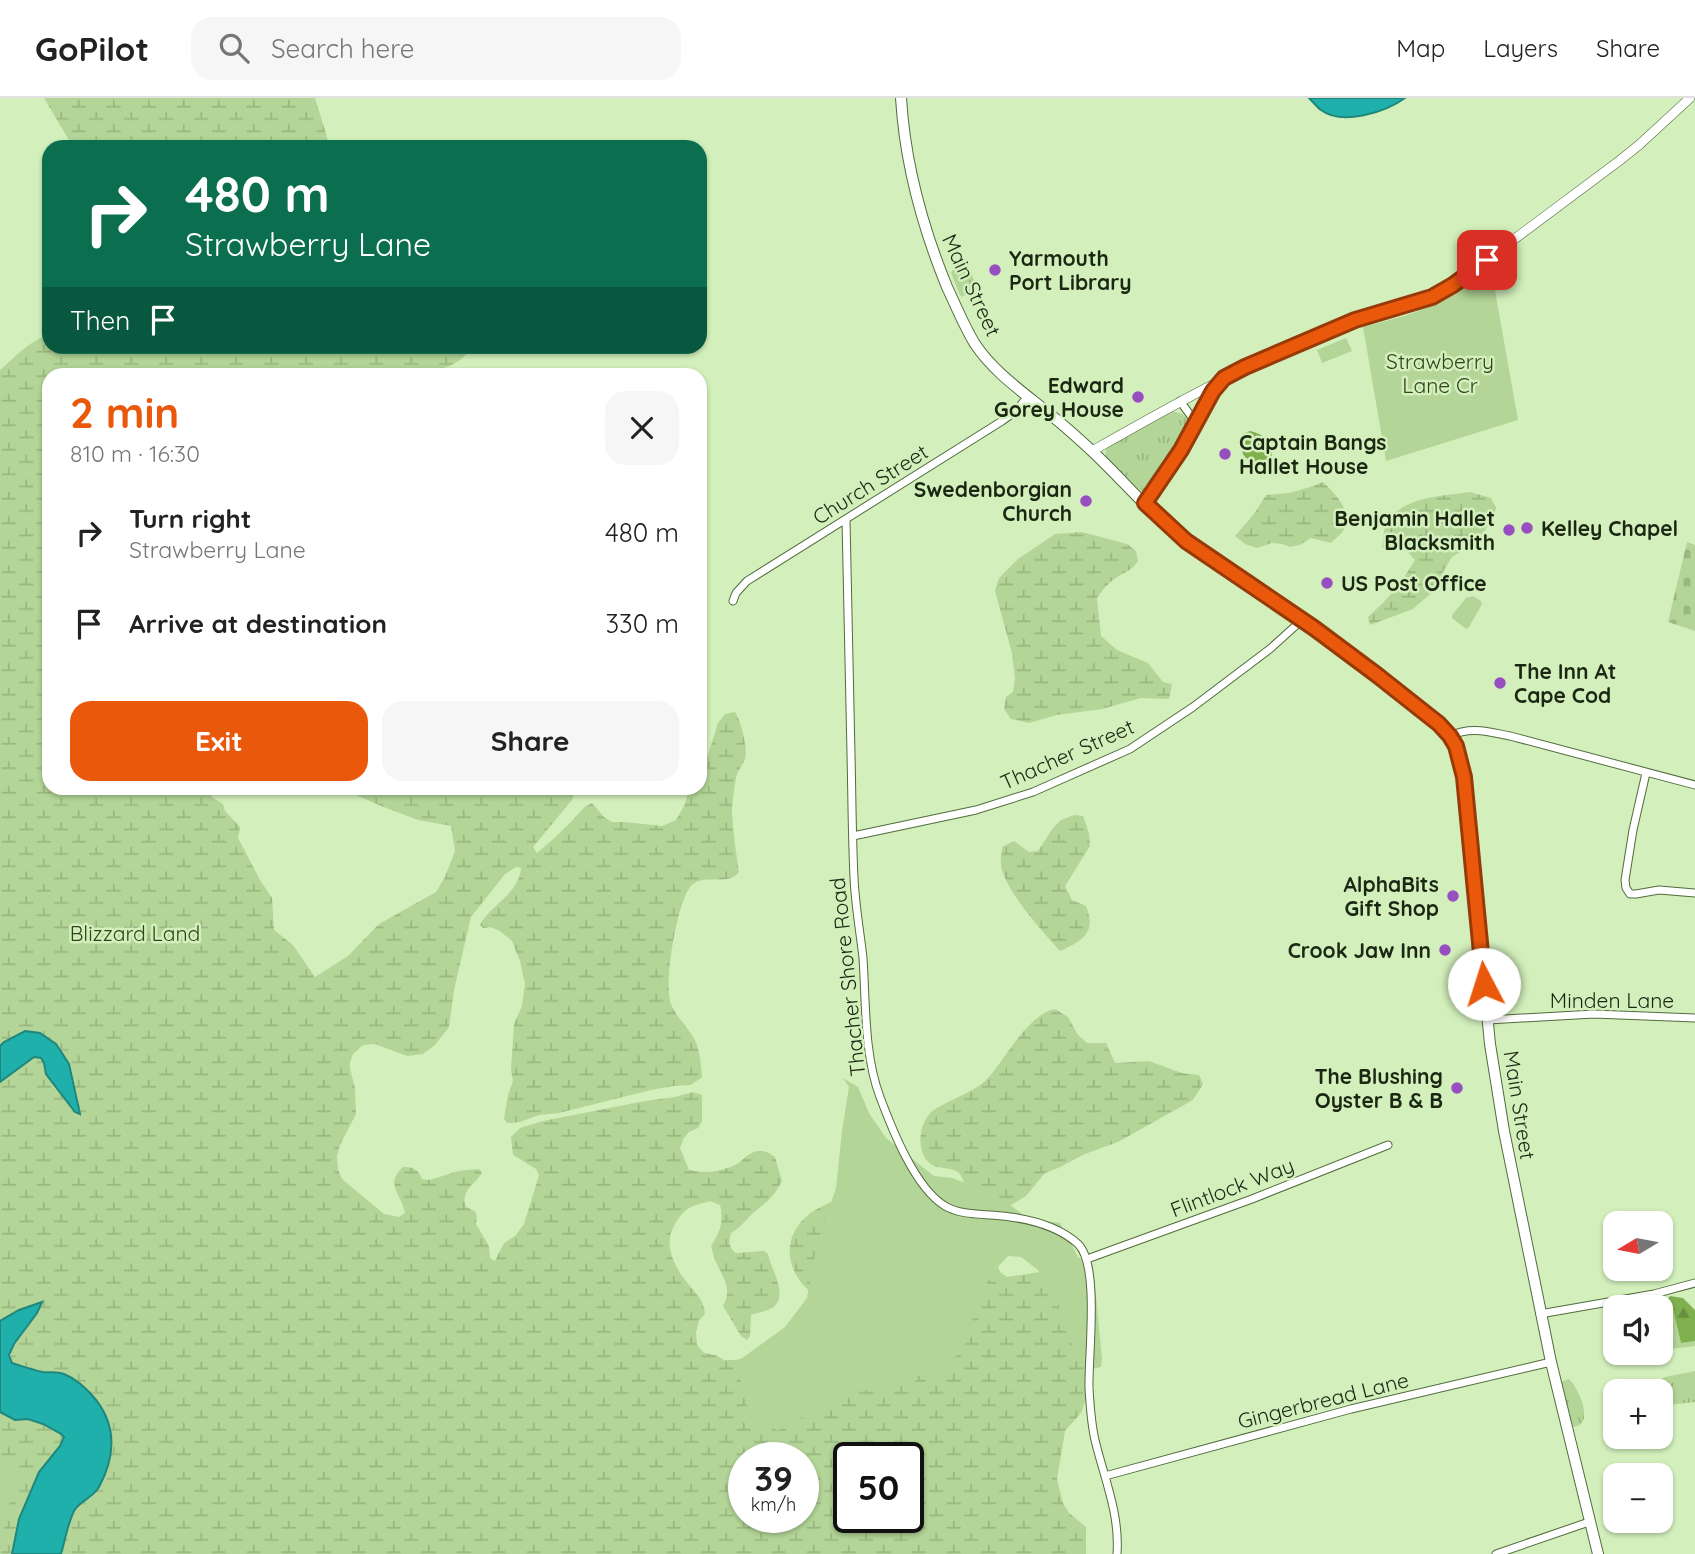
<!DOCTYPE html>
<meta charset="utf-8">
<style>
:root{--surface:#fff;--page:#f6f6f6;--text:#222;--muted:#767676;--line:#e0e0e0;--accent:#ea580c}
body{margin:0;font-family:Quicksand,sans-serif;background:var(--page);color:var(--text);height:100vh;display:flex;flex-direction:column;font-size:26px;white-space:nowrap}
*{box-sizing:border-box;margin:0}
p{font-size:23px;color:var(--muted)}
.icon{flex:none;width:38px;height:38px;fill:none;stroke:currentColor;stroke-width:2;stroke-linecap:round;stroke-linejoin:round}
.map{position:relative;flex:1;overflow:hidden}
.details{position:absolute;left:42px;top:270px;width:665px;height:427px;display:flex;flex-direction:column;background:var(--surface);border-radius:21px;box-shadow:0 2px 5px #0004}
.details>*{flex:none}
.guide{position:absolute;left:42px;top:42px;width:665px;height:214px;border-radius:21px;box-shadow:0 2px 5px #0004;background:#0b6e4f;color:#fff;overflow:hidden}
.needle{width:46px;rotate:260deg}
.fabs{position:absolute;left:1603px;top:1113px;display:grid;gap:14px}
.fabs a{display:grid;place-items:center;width:70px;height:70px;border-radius:14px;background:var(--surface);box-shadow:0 2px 5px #0004;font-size:35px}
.speed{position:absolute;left:728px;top:1344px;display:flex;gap:14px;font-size:35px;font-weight:700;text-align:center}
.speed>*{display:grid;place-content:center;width:91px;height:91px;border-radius:50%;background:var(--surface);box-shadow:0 2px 5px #0004;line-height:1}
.speed small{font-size:18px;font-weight:400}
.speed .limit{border:4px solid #111;border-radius:10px;background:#fff;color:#111}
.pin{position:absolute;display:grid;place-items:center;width:60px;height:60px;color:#fff;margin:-30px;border-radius:14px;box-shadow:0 4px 10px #0006}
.me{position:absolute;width:77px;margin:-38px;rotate:355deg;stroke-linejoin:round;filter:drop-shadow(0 0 5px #0008)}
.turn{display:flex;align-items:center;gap:24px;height:147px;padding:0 28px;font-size:32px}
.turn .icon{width:91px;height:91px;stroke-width:2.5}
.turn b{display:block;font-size:49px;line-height:60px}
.then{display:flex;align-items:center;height:66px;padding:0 28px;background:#0003;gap:14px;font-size:26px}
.round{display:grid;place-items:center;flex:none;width:74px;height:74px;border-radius:21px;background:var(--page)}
.summary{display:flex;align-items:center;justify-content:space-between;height:119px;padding:0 28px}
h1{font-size:42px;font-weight:700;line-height:52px;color:var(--accent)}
.button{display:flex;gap:14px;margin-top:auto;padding:14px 28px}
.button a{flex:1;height:80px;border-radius:21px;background:var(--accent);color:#fff;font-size:28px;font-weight:700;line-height:80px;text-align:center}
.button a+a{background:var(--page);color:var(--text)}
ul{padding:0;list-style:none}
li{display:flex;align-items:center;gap:21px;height:91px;padding:0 28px}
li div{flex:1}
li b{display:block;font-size:26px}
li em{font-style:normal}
header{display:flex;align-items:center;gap:42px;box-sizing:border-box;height:98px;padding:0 35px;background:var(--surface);border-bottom:2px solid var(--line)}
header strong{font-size:33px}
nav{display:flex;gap:38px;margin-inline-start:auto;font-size:24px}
.search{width:490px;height:63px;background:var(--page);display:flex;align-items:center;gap:18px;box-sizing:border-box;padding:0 24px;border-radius:21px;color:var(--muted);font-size:26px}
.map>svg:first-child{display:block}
</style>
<header>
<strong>GoPilot</strong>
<div class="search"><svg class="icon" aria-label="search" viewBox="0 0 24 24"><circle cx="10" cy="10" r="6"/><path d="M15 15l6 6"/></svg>Search here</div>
<nav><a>Map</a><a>Layers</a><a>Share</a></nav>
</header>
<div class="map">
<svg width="1695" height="1456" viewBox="0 0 1695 1456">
<defs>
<pattern id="grass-tufts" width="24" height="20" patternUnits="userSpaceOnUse" patternTransform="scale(1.75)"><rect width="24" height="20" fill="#b3d597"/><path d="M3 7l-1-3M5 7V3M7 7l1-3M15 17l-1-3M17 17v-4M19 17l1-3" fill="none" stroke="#99b781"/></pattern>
<pattern id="forest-firs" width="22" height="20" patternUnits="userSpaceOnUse" patternTransform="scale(1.75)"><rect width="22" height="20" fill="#7fb04d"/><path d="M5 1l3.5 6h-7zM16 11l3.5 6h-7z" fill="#678f3f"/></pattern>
<pattern id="wetland-marsh" width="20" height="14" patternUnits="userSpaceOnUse" patternTransform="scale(1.75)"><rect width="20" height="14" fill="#b3d597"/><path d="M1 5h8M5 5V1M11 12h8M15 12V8" fill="none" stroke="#99b781"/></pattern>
<pattern id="cemetery-stones" width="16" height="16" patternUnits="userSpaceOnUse" patternTransform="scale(1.75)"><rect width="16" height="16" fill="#b3d597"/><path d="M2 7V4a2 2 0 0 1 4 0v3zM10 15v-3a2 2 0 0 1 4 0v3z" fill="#99b781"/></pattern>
</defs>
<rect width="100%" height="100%" fill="#d3f0bc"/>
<!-- grass -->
<path fill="url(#grass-tufts)" d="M961,171L972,177L975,185L972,193L962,199L960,197L951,175L953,172Z
M1171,313C1182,315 1189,317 1189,330L1186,338L1150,389L1146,392L1141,393L1107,361C1105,356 1105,352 1108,348Z
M1669,1207H1672L1681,1245L1695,1243V1248L1661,1252V1242L1665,1241L1661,1230V1211L1667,1210Z
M1695,1273V1304L1661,1308V1298L1662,1297L1658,1283L1665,1279Z
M1569,1281C1579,1290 1596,1329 1572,1329L1561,1284Z
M1646,1285L1649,1293H1615V1311L1606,1313L1604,1295Z"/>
<!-- forest -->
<path fill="url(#forest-firs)" d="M1250,333C1265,336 1277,348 1270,363C1247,367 1238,359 1242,336Z
M1670,1198L1683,1200L1695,1212V1243L1681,1245L1672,1207H1664Z"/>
<!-- wetland -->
<path fill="url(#wetland-marsh)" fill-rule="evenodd" d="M44,0H315L330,49H73Z
M49,237V248L472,249C457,273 427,276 401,272L398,276H49V690H206L212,699L223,706L225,713L240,729L238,740L260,782L272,800L274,832L293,847L315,879L348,858L379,826L436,794L445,779L455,753L451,728L418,722L381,708L340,690H571L574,696L572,702L533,749L537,755C549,745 560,735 571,724C579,716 582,709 592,705L604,719L612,724H625L662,728L676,722L684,708L690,690H700V672L706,663L718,625L725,616L735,614C741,623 746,645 746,656C745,665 740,669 737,676C735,682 732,707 732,714C733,734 736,755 739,774C726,790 703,773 690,789C677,806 663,886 671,906C676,919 688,929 695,942C700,953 701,968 702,979L691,987L673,988L651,992L559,1015L539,1017L520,1024L507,1025L504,1021L508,997L513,983L511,972L514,926L522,908L525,886L520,863L512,843L500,833L490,829L483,830L480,827C490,807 519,796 521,770L516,769L505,776L471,819L454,892L449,929L435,947L423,956L407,958L375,946L363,947L353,956L350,964V971L355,990L356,1016L340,1047L337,1058L338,1071L342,1081L384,1116L399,1119L405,1115C402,1097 384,1086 403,1069C414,1069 418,1071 422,1081L430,1082L458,1073L479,1071L482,1075C474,1088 460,1092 466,1109L475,1113L477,1119L476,1126L489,1148L490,1160L495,1163L504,1145L515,1138L524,1126L539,1077L536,1071L513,1057L511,1039L520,1030L543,1023L645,1003L675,999L693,994L702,997V1023L698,1030L689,1034L684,1040L680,1050L689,1072C706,1076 721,1074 737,1066C745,1061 750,1052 761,1053C766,1053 771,1056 775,1059L782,1083C772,1102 767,1103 752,1116C745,1123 740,1130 731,1135C729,1144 728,1149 736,1155L764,1153L768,1156C771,1171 789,1198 773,1209C766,1214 758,1214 751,1217L750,1238L747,1242L741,1238L723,1208C731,1194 726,1184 719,1170C715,1163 713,1156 711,1148C720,1134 724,1124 720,1107L710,1103C692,1108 685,1109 675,1126C662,1147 675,1170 689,1187C697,1197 704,1202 705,1216L699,1223L696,1234L697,1247L704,1255L716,1257L724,1262H736L771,1253L814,1197C784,1174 780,1137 812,1114C824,1106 839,1101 852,1094L996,1163L1000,1174L1007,1179L1040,1174L1057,1178L1092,1284L1081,1315L1065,1333L1057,1381L1063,1405L1069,1415L1086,1429V1456H61L74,1411L92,1399L99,1389L52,1274C38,1274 25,1269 12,1265C7,1250 19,1242 27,1230C32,1222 36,1213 41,1204L19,1212L0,1223V984L34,959L41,960L46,971L80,1014L70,966L56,946L25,933L4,944L0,948V272C14,260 30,242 49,237ZM744,1360H803V1419H744ZM849,1360H908V1419H849Z
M1323,384C1334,394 1351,412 1346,428C1343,435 1336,440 1331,445L1311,440L1300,447L1290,449L1282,446L1272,445L1257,450L1245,446L1235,438L1254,416L1266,397L1289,395L1307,390Z
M1470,394L1491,400L1496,410L1486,431L1470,448L1452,459L1430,496L1413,511L1370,527L1368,519C1388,501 1401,486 1415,462L1407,453L1382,450C1383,442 1383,430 1388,423C1405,398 1443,398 1470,394Z
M1082,434L1127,446L1136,453L1138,463C1132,472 1127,473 1119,478C1110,483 1103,491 1097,500L1101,538L1117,552L1148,565L1163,584L1172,586L1169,601L1141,600L1102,611L1057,617L1029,625L1011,621L1004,611L1006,599L1013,594L1015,580L1012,555L995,493L999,480L1018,461L1055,436Z
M1074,717L1083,718L1089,735L1090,748L1065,788L1072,802L1086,808C1097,835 1082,843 1060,853C1044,835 1003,791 1001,766C1000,761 1002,755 1002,749L1014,743L1029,754L1038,753L1053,730L1061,722Z
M1055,911L1068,919L1078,937L1087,945H1106L1115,965L1149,963L1182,975L1199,977L1203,986L1193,1002L1118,1044L1085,1056L1058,1070L1045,1075L1026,1098L1004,1111C992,1104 978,1097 967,1088C963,1085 963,1079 959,1075C951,1069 942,1071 934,1068C914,1059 918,1022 934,1012C950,1001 976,994 989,979C1005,960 1030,915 1055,911Z
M0,1314L15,1322L28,1321L43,1326L61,1336L64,1339L60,1348L39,1374L19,1421L12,1456H0Z"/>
<!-- cemetery -->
<path fill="url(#cemetery-stones)" d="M1687,444L1695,447V533L1668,524Z"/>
<!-- green -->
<path fill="#b3d597" d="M1491,170L1518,322L1386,363L1363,229C1381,224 1399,220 1416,214C1443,204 1467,186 1491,170Z
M1346,240L1352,253L1322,265L1317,252Z
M1473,498L1481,503L1482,506L1469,529L1466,531L1452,520V517L1466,500Z
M843,980L858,989L869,1015L886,1040L934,1078L952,1080L993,1095L1028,1120L1060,1125L1078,1159L1093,1167L1102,1261L1101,1269L1088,1272L1069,1241L1057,1202L1038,1172L1021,1159L1008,1158L996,1171L980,1196L964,1250L944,1271L918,1278L917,1282L910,1287L845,1295L828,1303L817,1313L796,1322L777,1333C771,1326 764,1328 758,1323C742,1309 741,1282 738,1263L785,1229L807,1200L817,1146L836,1090L842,1033L849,989Z
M0,1362L3,1364L16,1379L0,1448Z"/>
<!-- water -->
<path fill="#20b0ab" stroke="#1f877d" stroke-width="2" d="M1309,0H1405C1386,14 1342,28 1321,12C1317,9 1313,4 1309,0Z
M25,933L40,935L56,946L69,966L80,1016L75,1014L46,976L44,965L41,960L34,959L0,984V948L4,944Z
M42,1204L37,1215L14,1246L9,1257L12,1265C22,1268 32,1272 43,1274C50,1275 56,1273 64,1276C77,1281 88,1292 97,1303C117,1330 115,1359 99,1389C93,1399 83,1402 76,1410C70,1416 64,1446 61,1456H12L19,1421L39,1374L60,1348L64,1339L61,1336L43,1326L28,1321L15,1322L0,1314V1223L19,1212Z"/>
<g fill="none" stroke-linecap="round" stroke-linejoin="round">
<defs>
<path id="minor" d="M1180,303L1196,325
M846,422C848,500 850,578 851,656C852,697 852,738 854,779C855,806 860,833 863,860C866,905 864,957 880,999C892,1031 915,1090 945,1108C959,1116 976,1116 991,1117C1021,1119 1055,1125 1078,1146C1100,1167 1088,1258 1089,1290C1090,1307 1091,1325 1095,1342C1104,1380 1120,1416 1117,1456
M733,503L736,495L747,483L1002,323L1016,313L1028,298
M1450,638C1471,628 1489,634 1510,638L1695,687
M1646,675L1633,732L1625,782L1626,790L1630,796H1636L1659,792L1695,795
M853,738L976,712L1033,694L1130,651L1193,609L1271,550L1302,522
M1488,922L1594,916L1695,920
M1087,1161L1252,1101L1388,1047
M1540,1216L1654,1196L1695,1185
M1105,1378L1351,1311L1551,1264
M1496,1456L1589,1424"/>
<path id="tertiary" d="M1092,353C1166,311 1239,270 1317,238C1339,229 1360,220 1382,213C1409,205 1429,202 1453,187L1619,63L1639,47L1690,0
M1145,405L1181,352L1219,284"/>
<path id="secondary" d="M901,0C905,66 922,128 947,189C956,208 964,228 975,246C995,276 1026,296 1052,318C1066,329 1079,341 1092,353C1125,384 1155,421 1192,448C1212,462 1233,474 1254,488C1299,519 1343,551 1387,584C1407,600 1432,615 1448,635C1458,647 1461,663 1464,679L1490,946L1504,1033L1551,1264L1598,1456"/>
</defs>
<!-- minor casing -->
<use href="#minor" stroke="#526b3d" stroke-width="9"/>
<!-- tertiary casing -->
<use href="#tertiary" stroke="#526b3d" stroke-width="10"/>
<!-- secondary casing -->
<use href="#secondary" stroke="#526b3d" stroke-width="12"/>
<!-- minor -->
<use href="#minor" stroke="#fff" stroke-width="7"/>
<!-- tertiary -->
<use href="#tertiary" stroke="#fff" stroke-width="9"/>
<!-- secondary -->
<use href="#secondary" stroke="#fff" stroke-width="10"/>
</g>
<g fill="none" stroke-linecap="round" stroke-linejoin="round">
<defs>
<path id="route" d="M1484,886L1464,679L1456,648L1450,638L1439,626L1377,577L1314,530L1186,443L1145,405L1181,352L1213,293L1224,280L1245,269L1355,222L1432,199L1453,187L1487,162"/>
</defs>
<!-- route casing -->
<use href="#route" stroke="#983908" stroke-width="18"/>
<!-- route -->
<use href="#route" stroke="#ea580c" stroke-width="12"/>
</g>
<!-- markers -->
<g fill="#974ec0" stroke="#d3f0bc" stroke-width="2.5">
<circle cx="995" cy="172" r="7"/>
<circle cx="1138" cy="299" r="7"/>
<circle cx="1225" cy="356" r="7"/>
<circle cx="1086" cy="403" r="7"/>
<circle cx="1527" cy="430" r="7"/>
<circle cx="1509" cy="432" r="7"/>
<circle cx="1327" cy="485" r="7"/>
<circle cx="1500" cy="585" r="7"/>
<circle cx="1453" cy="798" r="7"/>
<circle cx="1445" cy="852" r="7"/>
<circle cx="1457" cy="990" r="7"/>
</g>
<g text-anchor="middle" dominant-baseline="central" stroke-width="5" stroke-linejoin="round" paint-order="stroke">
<!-- poi labels -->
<g font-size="21" font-weight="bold" fill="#1c2713" stroke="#d3f0bc" text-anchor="end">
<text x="1009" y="160" text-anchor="start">Yarmouth<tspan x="1009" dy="24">Port Library</tspan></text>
<text x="1124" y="287">Edward<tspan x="1124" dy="24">Gorey House</tspan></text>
<text x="1239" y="344" text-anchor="start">Captain Bangs<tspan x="1239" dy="24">Hallet House</tspan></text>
<text x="1072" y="391">Swedenborgian<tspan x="1072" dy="24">Church</tspan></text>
<text x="1495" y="420">Benjamin Hallet<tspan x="1495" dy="24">Blacksmith</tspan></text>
<text x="1541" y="430" text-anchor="start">Kelley Chapel</text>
<text x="1341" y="485" text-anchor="start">US Post Office</text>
<text x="1514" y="573" text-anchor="start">The Inn At<tspan x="1514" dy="24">Cape Cod</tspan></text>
<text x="1439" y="786">AlphaBits<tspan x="1439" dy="24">Gift Shop</tspan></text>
<text x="1431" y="852">Crook Jaw Inn</text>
<text x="1443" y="978">The Blushing<tspan x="1443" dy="24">Oyster B &amp; B</tspan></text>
</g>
<!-- street labels -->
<g font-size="21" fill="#1c2713" stroke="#d3f0bc">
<text transform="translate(972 187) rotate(65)">Main Street</text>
<text transform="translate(870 386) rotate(-32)">Church Street</text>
<text transform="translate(1067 656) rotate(-24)">Thacher Street</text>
<text transform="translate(847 879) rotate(-96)">Thacher Shore Road</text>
<text x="1612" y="902">Minden Lane</text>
<text transform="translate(1520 1007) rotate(81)">Main Street</text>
<text transform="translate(1232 1089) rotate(-21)">Flintlock Way</text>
<text transform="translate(1323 1302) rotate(-14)">Gingerbread Lane</text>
</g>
<!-- park labels -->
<g font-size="21" fill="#30441c" stroke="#d3f0bc">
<text x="1440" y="263">Strawberry<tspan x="1440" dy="24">Lane Cr</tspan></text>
<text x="135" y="835">Blizzard Land</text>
</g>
</g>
</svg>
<div class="fabs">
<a><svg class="needle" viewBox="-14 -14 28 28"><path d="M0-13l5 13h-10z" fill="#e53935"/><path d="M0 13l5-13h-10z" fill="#767676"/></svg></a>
<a><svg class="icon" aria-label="sound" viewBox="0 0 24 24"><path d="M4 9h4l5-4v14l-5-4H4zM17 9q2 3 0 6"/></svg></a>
<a>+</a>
<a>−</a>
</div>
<div class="speed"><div>39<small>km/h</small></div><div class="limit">50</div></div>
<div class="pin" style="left:1487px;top:162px;background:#d93025"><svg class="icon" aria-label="arrive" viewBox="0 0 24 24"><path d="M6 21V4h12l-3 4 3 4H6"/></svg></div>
<svg class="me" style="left:1484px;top:886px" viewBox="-20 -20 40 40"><circle r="19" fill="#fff"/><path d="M0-13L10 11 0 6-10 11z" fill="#ea580c"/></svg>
<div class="guide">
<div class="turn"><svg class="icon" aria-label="right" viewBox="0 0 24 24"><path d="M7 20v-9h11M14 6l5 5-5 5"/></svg><div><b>480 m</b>Strawberry Lane</div></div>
<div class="then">Then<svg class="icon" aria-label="arrive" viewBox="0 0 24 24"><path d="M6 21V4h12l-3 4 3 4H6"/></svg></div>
</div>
<section class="details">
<div class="summary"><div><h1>2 min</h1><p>810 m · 16:30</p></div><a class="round"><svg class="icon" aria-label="close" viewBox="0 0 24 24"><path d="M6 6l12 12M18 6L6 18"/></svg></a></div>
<ul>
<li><svg class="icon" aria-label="right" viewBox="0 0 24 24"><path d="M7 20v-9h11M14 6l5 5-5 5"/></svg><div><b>Turn right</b><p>Strawberry Lane</p></div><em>480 m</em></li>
<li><svg class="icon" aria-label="arrive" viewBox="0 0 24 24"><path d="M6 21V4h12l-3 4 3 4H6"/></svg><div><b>Arrive at destination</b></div><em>330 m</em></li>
</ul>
<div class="button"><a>Exit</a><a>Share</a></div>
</section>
</div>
